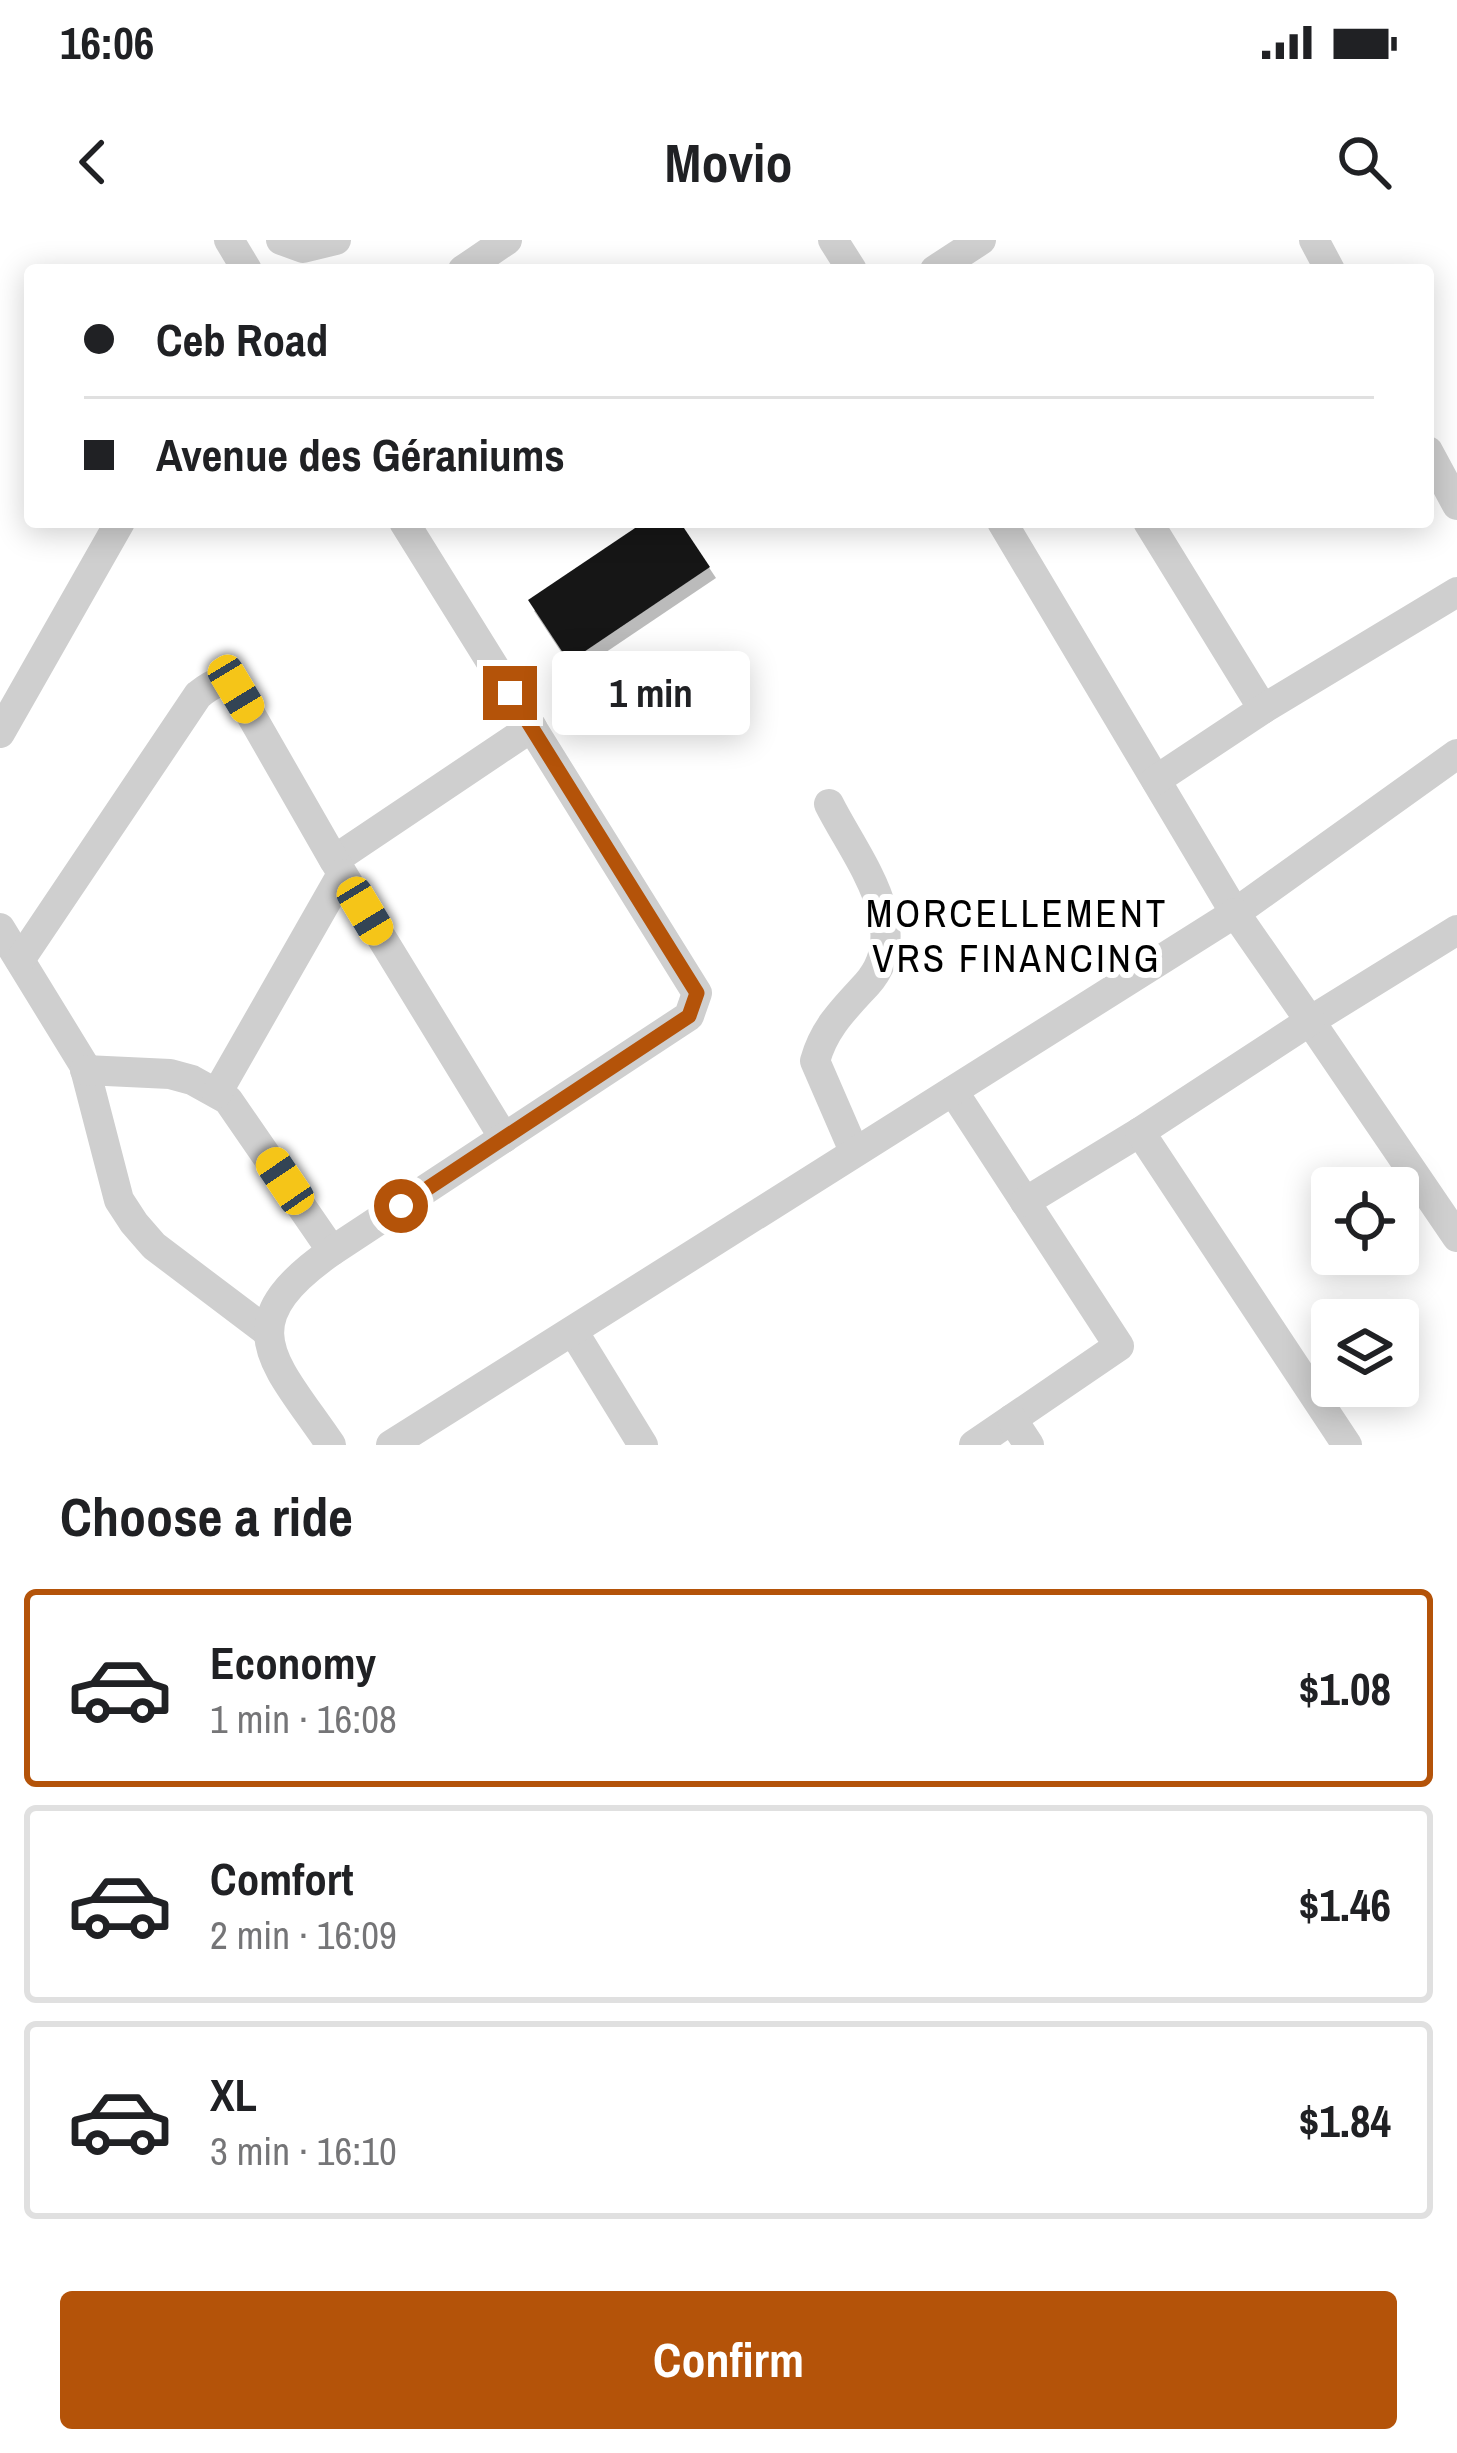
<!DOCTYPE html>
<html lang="en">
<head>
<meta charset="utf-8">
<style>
  body { margin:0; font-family:"Archivo Narrow",sans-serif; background:#f2f2f2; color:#202124; height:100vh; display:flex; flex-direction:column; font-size:45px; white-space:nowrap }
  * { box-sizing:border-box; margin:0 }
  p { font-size:39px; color:#757577 }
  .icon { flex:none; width:66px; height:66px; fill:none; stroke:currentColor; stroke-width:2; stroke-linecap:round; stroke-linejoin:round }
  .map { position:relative; height:1205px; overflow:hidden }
  .side { display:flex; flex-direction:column; background:#fff; flex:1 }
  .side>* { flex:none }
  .top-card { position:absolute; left:24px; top:24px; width:1410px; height:264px; border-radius:12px; box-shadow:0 6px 30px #0003; display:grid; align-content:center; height:264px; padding:0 60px; background:#fff }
  .controls { position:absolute; left:1311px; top:927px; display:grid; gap:24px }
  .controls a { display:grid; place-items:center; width:108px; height:108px; border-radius:12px; background:#fff; box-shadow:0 6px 30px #0003; font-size:60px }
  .end { position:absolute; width:54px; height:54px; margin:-27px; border:15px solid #b45309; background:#fff; box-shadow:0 0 0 6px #fff }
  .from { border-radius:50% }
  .bubble { position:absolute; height:84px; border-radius:12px; background:#fff; box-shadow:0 6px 30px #0003; font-size:39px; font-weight:700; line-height:84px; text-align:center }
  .car { position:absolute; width:36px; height:72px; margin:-36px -18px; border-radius:15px; box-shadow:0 0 9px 3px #0007; background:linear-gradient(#f5c518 24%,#345 0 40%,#f5c518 0 76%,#345 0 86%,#f5c518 0) }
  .top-card b { display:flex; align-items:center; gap:42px; height:114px; font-size:45px }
  .top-card b+b { border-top:3px solid #e0e0e0 }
  .top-card i { width:30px; height:30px; background:#202124 }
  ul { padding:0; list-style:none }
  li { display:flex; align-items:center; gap:36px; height:198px; margin:0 24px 18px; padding:0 36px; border:6px solid #e0e0e0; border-radius:12px }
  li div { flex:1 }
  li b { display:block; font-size:45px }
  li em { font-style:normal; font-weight:700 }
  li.active { border-color:#b45309 }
  li>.icon { width:108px; height:108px; stroke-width:1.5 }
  h2 { padding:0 60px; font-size:54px; line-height:144px }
  .action { display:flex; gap:24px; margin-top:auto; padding:24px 60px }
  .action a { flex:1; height:138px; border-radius:12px; background:#b45309; color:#fff; font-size:48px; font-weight:700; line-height:138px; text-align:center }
  .status { display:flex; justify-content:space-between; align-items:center; height:84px; padding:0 60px; background:#fff; direction:ltr }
  .status svg { height:33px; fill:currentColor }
  header { display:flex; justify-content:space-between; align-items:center; height:156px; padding:0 60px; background:#fff; font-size:54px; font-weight:700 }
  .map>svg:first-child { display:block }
  .building { fill:#191919; filter:url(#shadow) }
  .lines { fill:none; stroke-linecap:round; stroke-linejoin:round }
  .minor { stroke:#cfcfcf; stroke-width:30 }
  .route { stroke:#b45309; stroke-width:15 }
  .labels { text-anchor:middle; stroke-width:12; stroke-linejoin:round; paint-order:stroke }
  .neighbourhood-label { font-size:39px; letter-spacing:3px; fill:#000; stroke:#fff }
</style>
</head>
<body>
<div class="status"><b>16:06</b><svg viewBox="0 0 49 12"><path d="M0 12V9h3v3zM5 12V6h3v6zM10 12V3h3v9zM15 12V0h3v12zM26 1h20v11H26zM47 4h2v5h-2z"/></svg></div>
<header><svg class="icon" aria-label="back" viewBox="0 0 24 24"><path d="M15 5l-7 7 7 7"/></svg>Movio<svg class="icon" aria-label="search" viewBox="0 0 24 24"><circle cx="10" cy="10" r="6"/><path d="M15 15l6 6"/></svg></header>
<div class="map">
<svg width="1457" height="1205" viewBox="0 0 1457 1205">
  <defs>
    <filter id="shadow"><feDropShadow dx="6" dy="11" stdDeviation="0" flood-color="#0004"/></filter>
  </defs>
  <rect width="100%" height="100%" fill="#fff"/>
  <polygon class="building" points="644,282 680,282 710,327 569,422 528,360"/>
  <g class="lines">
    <g class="minor">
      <polyline points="229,0 247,30"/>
      <polyline points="281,0 303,8 336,0"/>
      <polyline points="833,0 852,30"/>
      <polyline points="1314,0 1330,30"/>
      <polyline points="463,30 507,0"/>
      <polyline points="935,30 981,0"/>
      <polyline points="1428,211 1457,265"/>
      <polyline points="1002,282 1235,673 1457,514"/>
      <polyline points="1148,282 1263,469"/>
      <polyline points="0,493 120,282"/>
      <polyline points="1156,540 1263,469 1457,352"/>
      <path d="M 829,564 C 856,618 916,689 867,744 C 844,769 824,788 815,821 L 854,911"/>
      <polyline points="334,620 532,487"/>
      <polyline points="0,688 84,825 119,960 134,983 154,1006 269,1093"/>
      <polyline points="1457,690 1310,781 1457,997"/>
      <path d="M 20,720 L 198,455 C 211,445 220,437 236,449 L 334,620 L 504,898"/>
      <polyline points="85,830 170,834 192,840 228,860 332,1011"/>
      <polyline points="953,851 1119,1106 974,1205"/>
      <polyline points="217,853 342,634"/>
      <polyline points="1025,962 1140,892"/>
      <polyline points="573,1091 643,1205"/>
      <polyline points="1012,1179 1029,1205"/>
      <path d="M 331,1205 C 274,1121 226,1085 332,1011 L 689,776 L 697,753 L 404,282"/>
      <polyline points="391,1205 1235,673 1310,781 1140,892 1347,1205"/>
    </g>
  </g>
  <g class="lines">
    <polyline class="route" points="401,966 689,776 697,753 510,453"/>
  </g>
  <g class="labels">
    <g class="neighbourhood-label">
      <text x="1017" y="687">MORCELLEMENT<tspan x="1017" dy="45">VRS FINANCING</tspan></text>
    </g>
  </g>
</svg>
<div class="controls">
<a><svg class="icon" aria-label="locate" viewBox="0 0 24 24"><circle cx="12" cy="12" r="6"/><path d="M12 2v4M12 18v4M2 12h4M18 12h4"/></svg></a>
<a><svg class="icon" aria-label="layers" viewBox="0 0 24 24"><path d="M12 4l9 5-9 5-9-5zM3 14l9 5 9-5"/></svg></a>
</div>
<i class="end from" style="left:401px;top:966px"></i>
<i class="end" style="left:510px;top:453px"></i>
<div class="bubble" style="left:552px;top:411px;width:198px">1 min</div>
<i class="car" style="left:236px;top:449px;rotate:149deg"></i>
<i class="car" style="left:365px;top:671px;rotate:149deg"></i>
<i class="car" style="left:285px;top:941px;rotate:326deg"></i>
<div class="top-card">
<b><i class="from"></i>Ceb Road</b>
<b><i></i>Avenue des Géraniums</b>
</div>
</div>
<section class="side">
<h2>Choose a ride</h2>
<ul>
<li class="active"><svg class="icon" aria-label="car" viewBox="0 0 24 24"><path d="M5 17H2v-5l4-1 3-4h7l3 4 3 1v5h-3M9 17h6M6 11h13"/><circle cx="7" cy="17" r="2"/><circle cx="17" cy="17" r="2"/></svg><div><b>Economy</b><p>1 min · 16:08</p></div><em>$1.08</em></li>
<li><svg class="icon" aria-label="car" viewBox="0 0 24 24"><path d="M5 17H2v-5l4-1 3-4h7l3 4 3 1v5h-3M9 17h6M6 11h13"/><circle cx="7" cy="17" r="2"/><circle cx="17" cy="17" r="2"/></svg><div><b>Comfort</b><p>2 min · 16:09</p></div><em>$1.46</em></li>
<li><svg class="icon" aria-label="car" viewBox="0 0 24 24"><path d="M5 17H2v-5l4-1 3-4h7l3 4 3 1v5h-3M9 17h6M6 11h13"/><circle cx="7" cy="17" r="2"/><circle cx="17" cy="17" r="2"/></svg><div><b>XL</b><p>3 min · 16:10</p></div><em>$1.84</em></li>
</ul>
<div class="action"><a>Confirm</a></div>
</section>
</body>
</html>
